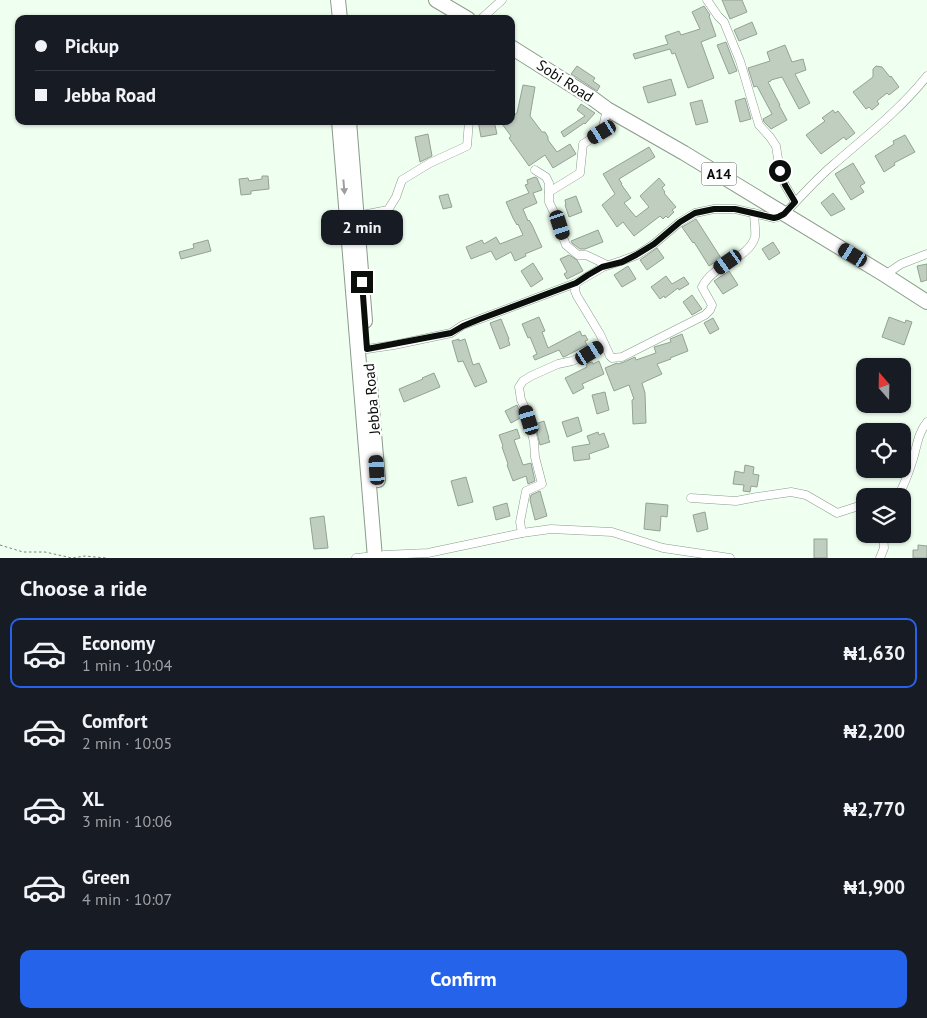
<!DOCTYPE html>
<html lang="en">
<head>
<meta charset="utf-8">
<style>
  body { margin:0; font-family:"PT Sans",sans-serif; background:#20242c; color:#f1f3f6; height:100vh; display:flex; flex-direction:column; font-size:19px; white-space:nowrap }
  * { box-sizing:border-box; margin:0 }
  p { font-size:16px; color:#9ea1a6 }
  .icon { flex:none; width:28px; height:28px; fill:none; stroke:currentColor; stroke-width:2; stroke-linecap:round; stroke-linejoin:round }
  .map { position:relative; height:558px; overflow:hidden }
  .panel { display:flex; flex-direction:column; background:#171b24; flex:1 }
  .panel>* { flex:none }
  .top-card { position:absolute; left:15px; top:15px; width:500px; height:110px; border-radius:10px; box-shadow:0 1px 4px #0004; display:grid; align-content:center; height:110px; padding:0 20px; background:#171b24 }
  .needle { width:32px; rotate:340deg }
  .buttons { position:absolute; left:856px; top:358px; display:grid; gap:10px }
  .buttons a { display:grid; place-items:center; width:55px; height:55px; border-radius:10px; background:#171b24; box-shadow:0 1px 4px #0004; font-size:25px }
  .end { position:absolute; width:22px; height:22px; margin:-11px; border:6px solid #0a0f0b; background:#fff; box-shadow:0 0 0 2px #fff }
  .from { border-radius:50% }
  .bubble { position:absolute; height:35px; border-radius:10px; background:#171b24; box-shadow:0 1px 4px #0004; font-size:16px; font-weight:800; line-height:35px; text-align:center }
  .car { position:absolute; width:15px; height:30px; margin:-15px -8px; border-radius:6px; box-shadow:0 0 4px 1px #0007; background:linear-gradient(#222 24%,#8ab4d8 0 40%,#222 0 76%,#8ab4d8 0 86%,#222 0) }
  .top-card b { display:flex; align-items:center; gap:18px; height:48px; font-size:19px }
  .top-card b+b { border-top:1px solid #363941 }
  .top-card i { width:12px; height:12px; background:#f1f3f6 }
  ul { padding:0; list-style:none }
  li { display:flex; align-items:center; gap:15px; height:70px; margin:0 10px 8px; padding:0 10px; border:2px solid transparent; border-radius:10px }
  li div { flex:1 }
  li b { display:block; font-size:19px }
  li em { font-style:normal; font-weight:800 }
  li.current { border-color:#2563eb }
  li>.icon { width:45px; height:45px; stroke-width:1.5 }
  h2 { padding:0 20px; font-size:22px; line-height:60px }
  .primary-button { display:flex; gap:10px; margin-top:auto; padding:10px 20px }
  .primary-button a { flex:1; height:58px; border-radius:10px; background:#2563eb; color:#fff; font-size:20px; font-weight:800; line-height:58px; text-align:center }
  .map>svg:first-child { display:block }
  .building { fill:#c0cec0; stroke:#94a295 }
  .lines { fill:none; stroke-linecap:round; stroke-linejoin:round }
  .street-casing { stroke:#8c9a8c; stroke-width:9 }
  .highway-casing { stroke:#8c9a8c; stroke-width:16 }
  .path { stroke:#7b857c; stroke-width:1; stroke-dasharray:2.5 2.5; stroke-linecap:butt }
  .street { stroke:#fff; stroke-width:8 }
  .highway { stroke:#fff; stroke-width:14 }
  .oneway { fill:#9d9f9d }
  .route { stroke:#0a0f0b; stroke-width:6 }
  .labels { text-anchor:middle; stroke-width:4.5; stroke-linejoin:round; paint-order:stroke }
  .shield { fill:#fff; stroke:#545754; stroke-width:1 }
  .shield-label { font-size:14px; font-weight:bold; fill:#0a0f0b }
  .street-label { font-size:15px; fill:#0a0f0b; stroke:#fff }
</style>
</head>
<body>
<div class="map">
<svg width="927" height="558" viewBox="0 0 927 558">
  <rect width="100%" height="100%" fill="#effff0"/>
  <g class="building">
    <polygon points="722,0 742,0 747,12 730,19"/>
    <polygon points="704,6 710,15 709,16 716,36 701,42 714,78 688,88 675,53 672,54 670,49 635,59 633,54 668,44 665,36 679,31 681,35 700,29 692,12"/>
    <polygon points="752,22 757,34 739,41 734,30"/>
    <polygon points="726,42 737,71 729,74 717,45"/>
    <polygon points="785,45 792,62 803,59 806,70 795,74 810,103 799,109 782,77 771,80 771,81 768,82 780,105 779,105 787,120 771,129 764,122 763,119 772,114 757,86 754,87 748,68 770,61 767,52"/>
    <polygon points="577,66 595,78 593,81 600,86 597,91 571,74"/>
    <polygon points="876,66 882,67 890,77 891,76 899,87 889,95 887,93 877,101 879,104 872,110 869,107 866,109 853,92 873,77 873,69"/>
    <polygon points="671,79 676,95 648,103 643,87"/>
    <polygon points="523,85 535,87 530,116 542,132 545,132 548,137 548,140 557,152 570,144 576,154 553,168 545,155 529,166 509,138 511,136 502,124 506,121 511,121 511,117 517,113"/>
    <polygon points="745,98 751,119 740,122 735,101"/>
    <polygon points="702,100 708,122 696,125 690,103"/>
    <polygon points="581,104 595,113 585,124 584,123 564,137 561,132 585,116 577,110"/>
    <polygon points="833,110 835,113 838,111 855,133 846,140 844,137 821,154 806,135 825,121 822,118"/>
    <polygon points="478,121 494,121 497,134 481,137"/>
    <polygon points="428,134 432,156 420,162 415,137"/>
    <polygon points="905,135 915,152 894,163 895,165 884,172 875,156 894,144 893,141"/>
    <polygon points="649,147 655,157 619,179 622,184 621,184 631,198 624,203 636,217 649,207 640,196 659,178 665,185 662,188 665,192 664,193 676,207 672,210 674,212 668,218 666,216 663,219 660,216 634,236 623,222 617,227 602,205 615,194 603,174"/>
    <polygon points="853,163 865,183 860,186 864,192 851,200 835,174"/>
    <polygon points="262,176 268,176 269,189 251,191 251,194 241,195 239,179 248,178 249,181 262,179"/>
    <polygon points="535,177 537,178 542,190 533,193 537,203 523,209 528,221 529,220 532,225 542,247 525,254 526,256 515,261 511,252 496,260 491,251 471,259 466,247 482,240 484,244 496,237 500,244 523,235 518,224 517,225 513,218 506,202 529,193 525,185 528,184 527,180"/>
    <polygon points="833,193 845,209 831,216 821,203"/>
    <polygon points="448,194 452,207 443,209 439,196"/>
    <polygon points="576,196 582,212 569,217 565,205 566,205 565,200"/>
    <polygon points="696,219 721,258 709,266 694,242 693,243 682,227"/>
    <polygon points="598,230 603,242 585,249 580,249 572,243 571,241"/>
    <polygon points="208,240 211,251 181,259 179,252 194,248 193,244"/>
    <polygon points="773,242 780,253 769,260 762,249"/>
    <polygon points="657,248 664,258 647,270 640,260"/>
    <polygon points="569,255 577,260 583,271 567,279 564,274 567,272 560,259"/>
    <polygon points="533,263 543,279 531,287 521,271"/>
    <polygon points="927,264 927,280 921,282 917,266"/>
    <polygon points="628,266 636,279 622,287 614,275"/>
    <polygon points="729,271 738,285 723,294 714,281"/>
    <polygon points="666,276 672,284 684,277 689,284 679,290 678,288 665,298 664,296 660,299 651,287"/>
    <polygon points="692,295 702,309 692,315 683,302"/>
    <polygon points="539,317 545,331 542,332 548,348 580,331 582,336 585,335 588,340 585,341 587,345 564,357 563,357 559,350 535,360 533,356 537,354 530,337 528,338 522,324"/>
    <polygon points="889,317 905,323 906,320 912,322 904,345 882,337"/>
    <polygon points="713,318 719,329 710,334 704,323"/>
    <polygon points="501,319 509,339 508,339 510,345 500,349 490,323"/>
    <polygon points="682,334 688,351 670,358 671,359 657,364 662,374 642,383 645,393 646,423 633,424 632,400 634,399 629,385 614,391 605,368 617,363 618,364 624,362 635,357 636,360 656,353 654,347 671,342 670,339"/>
    <polygon points="459,339 459,341 465,339 473,365 479,363 487,382 475,387 463,361 458,362 452,341"/>
    <polygon points="599,361 604,374 582,384 584,388 573,394 565,378 587,367 586,364 592,362 593,364"/>
    <polygon points="434,373 440,387 404,402 399,389 423,379 422,378"/>
    <polygon points="605,392 609,410 597,414 592,395"/>
    <polygon points="517,405 522,417 511,423 505,411"/>
    <polygon points="578,417 582,431 567,437 562,422"/>
    <polygon points="544,421 549,438 548,438 550,442 540,445 535,424"/>
    <polygon points="517,429 520,438 514,440 523,465 531,463 535,481 528,484 526,476 513,481 507,465 508,464 502,447 503,446 499,435"/>
    <polygon points="598,432 599,435 604,433 609,447 589,454 590,459 574,461 572,447 590,444 587,436"/>
    <polygon points="745,465 754,467 753,474 759,475 757,487 751,486 750,492 743,491 744,485 733,484 735,471 744,473"/>
    <polygon points="466,477 473,502 458,506 451,481"/>
    <polygon points="540,491 547,516 535,520 530,500 531,495"/>
    <polygon points="507,503 510,516 496,520 493,507"/>
    <polygon points="646,503 668,505 667,517 661,516 660,531 644,529"/>
    <polygon points="705,512 708,529 697,532 693,515"/>
    <polygon points="324,516 328,548 314,549 310,518"/>
    <rect x="814" y="539" width="13" height="19"/>
    <polygon points="918,545 927,546 927,558 913,558 913,550 918,550"/>
  </g>
  <g class="lines">
    <g class="street-casing">
      <g id="street">
        <polyline points="707,0 718,16 724,22 740,61 759,125 770,137 776,146 780,171 785,185 795,202"/>
        <polyline points="481,19 502,0"/>
        <polyline points="535,170 546,177 549,183 549,202 560,225 564,240 566,245 578,255 586,255 607,265"/>
        <polyline points="549,192 580,173 583,144 602,132 607,109"/>
        <polyline points="357,216 388,210 396,197 402,180 430,163 467,146 469,121"/>
        <polyline points="885,275 901,264 927,254"/>
        <path d="M 576,283 L 575,291 L 577,296 L 600,334 L 610,356 L 612,358 L 622,357 L 705,315 L 710,310 L 712,305 L 702,287 C 714,263 748,260 755,237 C 756,230 754,220 754,213"/>
        <path d="M 367,349 L 394,345 L 451,333 L 463,325 L 480,319 L 576,283 L 603,267 L 621,261 L 637,255 L 654,244 L 680,222 L 695,213 L 714,209 L 735,209 L 774,218 L 778,217 L 784,214 C 800,198 815,180 833,165 C 865,137 900,110 927,76"/>
        <path d="M 898,496 C 905,484 909,472 913,459 C 917,446 918,433 927,422"/>
        <polyline points="691,498 736,501 757,497 791,492 806,495 837,513 865,504"/>
        <polyline points="522,533 520,522 526,491 542,484 535,457 534,442 526,410 521,400 519,387 523,381 531,376 558,364 572,361 590,353 604,344"/>
        <polyline points="384,555 428,553 522,533 551,529 612,532 663,548 730,558"/>
        <polyline points="356,558 375,556"/>
        <polyline points="880,558 884,548 883,534"/>
      </g>
    </g>
    <g class="highway-casing">
      <g id="highway">
        <polyline points="338,0 340,19"/>
        <polyline points="436,0 468,19"/>
        <polyline points="511,47 592,98 607,109 684,153 885,275 927,302"/>
        <polyline points="339,121 375,558"/>
        <polyline points="349,121 365,321"/>
        <polyline points="369,374 378,480"/>
      </g>
    </g>
    <polyline class="path" points="0,545 23,552 45,552 72,558 85,556 106,558"/>
    <use href="#street" class="street"/>
    <use href="#highway" class="highway"/>
  </g>
  <defs><path id="oneway-solid" d="M-6-.8H1V-3.2L6.5 0L1 3.2V.8H-6Z" transform="scale(1.25)"/></defs>
  <use class="oneway" href="#oneway-solid" transform="translate(344 187) rotate(85)"/>
  <g class="lines">
    <polyline class="route" points="362,282 367,349 451,333 463,326 480,319 576,283 588,275 602,267 622,262 636,255 654,244 680,222 695,213 714,209 735,209 774,218 778,217 784,214 795,202 785,185 780,171"/>
  </g>
  <g class="labels">
    <rect class="shield" x="701.5" y="162.5" width="35" height="23" rx="4"/>
    <g class="shield-label">
      <text x="719" y="179">A14</text>
    </g>
    <g class="street-label">
      <text transform="translate(565 81) rotate(33)" y="5">Sobi Road</text>
      <text transform="translate(372 399) rotate(-95)" y="5">Jebba Road</text>
    </g>
  </g>
</svg>
<div class="buttons">
<a><svg class="needle" viewBox="-14 -14 28 28"><path d="M0-13l5 13h-10z" fill="#e53935"/><path d="M0 13l5-13h-10z" fill="#9ea1a6"/></svg></a>
<a><svg class="icon" aria-label="locate" viewBox="0 0 24 24"><circle cx="12" cy="12" r="6"/><path d="M12 2v4M12 18v4M2 12h4M18 12h4"/></svg></a>
<a><svg class="icon" aria-label="layers" viewBox="0 0 24 24"><path d="M12 4l9 5-9 5-9-5zM3 14l9 5 9-5"/></svg></a>
</div>
<i class="end from" style="left:780px;top:171px"></i>
<i class="end" style="left:362px;top:282px"></i>
<div class="bubble" style="left:321px;top:210px;width:82px">2 min</div>
<i class="car" style="left:602px;top:132px;rotate:239deg"></i>
<i class="car" style="left:560px;top:225px;rotate:162deg"></i>
<i class="car" style="left:853px;top:255px;rotate:301deg"></i>
<i class="car" style="left:728px;top:262px;rotate:235deg"></i>
<i class="car" style="left:590px;top:353px;rotate:58deg"></i>
<i class="car" style="left:529px;top:420px;rotate:343deg"></i>
<i class="car" style="left:377px;top:470px;rotate:356deg"></i>
<div class="top-card">
<b><i class="from"></i>Pickup</b>
<b><i></i>Jebba Road</b>
</div>
</div>
<section class="panel">
<h2>Choose a ride</h2>
<ul>
<li class="current"><svg class="icon" aria-label="car" viewBox="0 0 24 24"><path d="M5 17H2v-5l4-1 3-4h7l3 4 3 1v5h-3M9 17h6M6 11h13"/><circle cx="7" cy="17" r="2"/><circle cx="17" cy="17" r="2"/></svg><div><b>Economy</b><p>1 min · 10:04</p></div><em>₦1,630</em></li>
<li><svg class="icon" aria-label="car" viewBox="0 0 24 24"><path d="M5 17H2v-5l4-1 3-4h7l3 4 3 1v5h-3M9 17h6M6 11h13"/><circle cx="7" cy="17" r="2"/><circle cx="17" cy="17" r="2"/></svg><div><b>Comfort</b><p>2 min · 10:05</p></div><em>₦2,200</em></li>
<li><svg class="icon" aria-label="car" viewBox="0 0 24 24"><path d="M5 17H2v-5l4-1 3-4h7l3 4 3 1v5h-3M9 17h6M6 11h13"/><circle cx="7" cy="17" r="2"/><circle cx="17" cy="17" r="2"/></svg><div><b>XL</b><p>3 min · 10:06</p></div><em>₦2,770</em></li>
<li><svg class="icon" aria-label="car" viewBox="0 0 24 24"><path d="M5 17H2v-5l4-1 3-4h7l3 4 3 1v5h-3M9 17h6M6 11h13"/><circle cx="7" cy="17" r="2"/><circle cx="17" cy="17" r="2"/></svg><div><b>Green</b><p>4 min · 10:07</p></div><em>₦1,900</em></li>
</ul>
<div class="primary-button"><a>Confirm</a></div>
</section>
</body>
</html>
